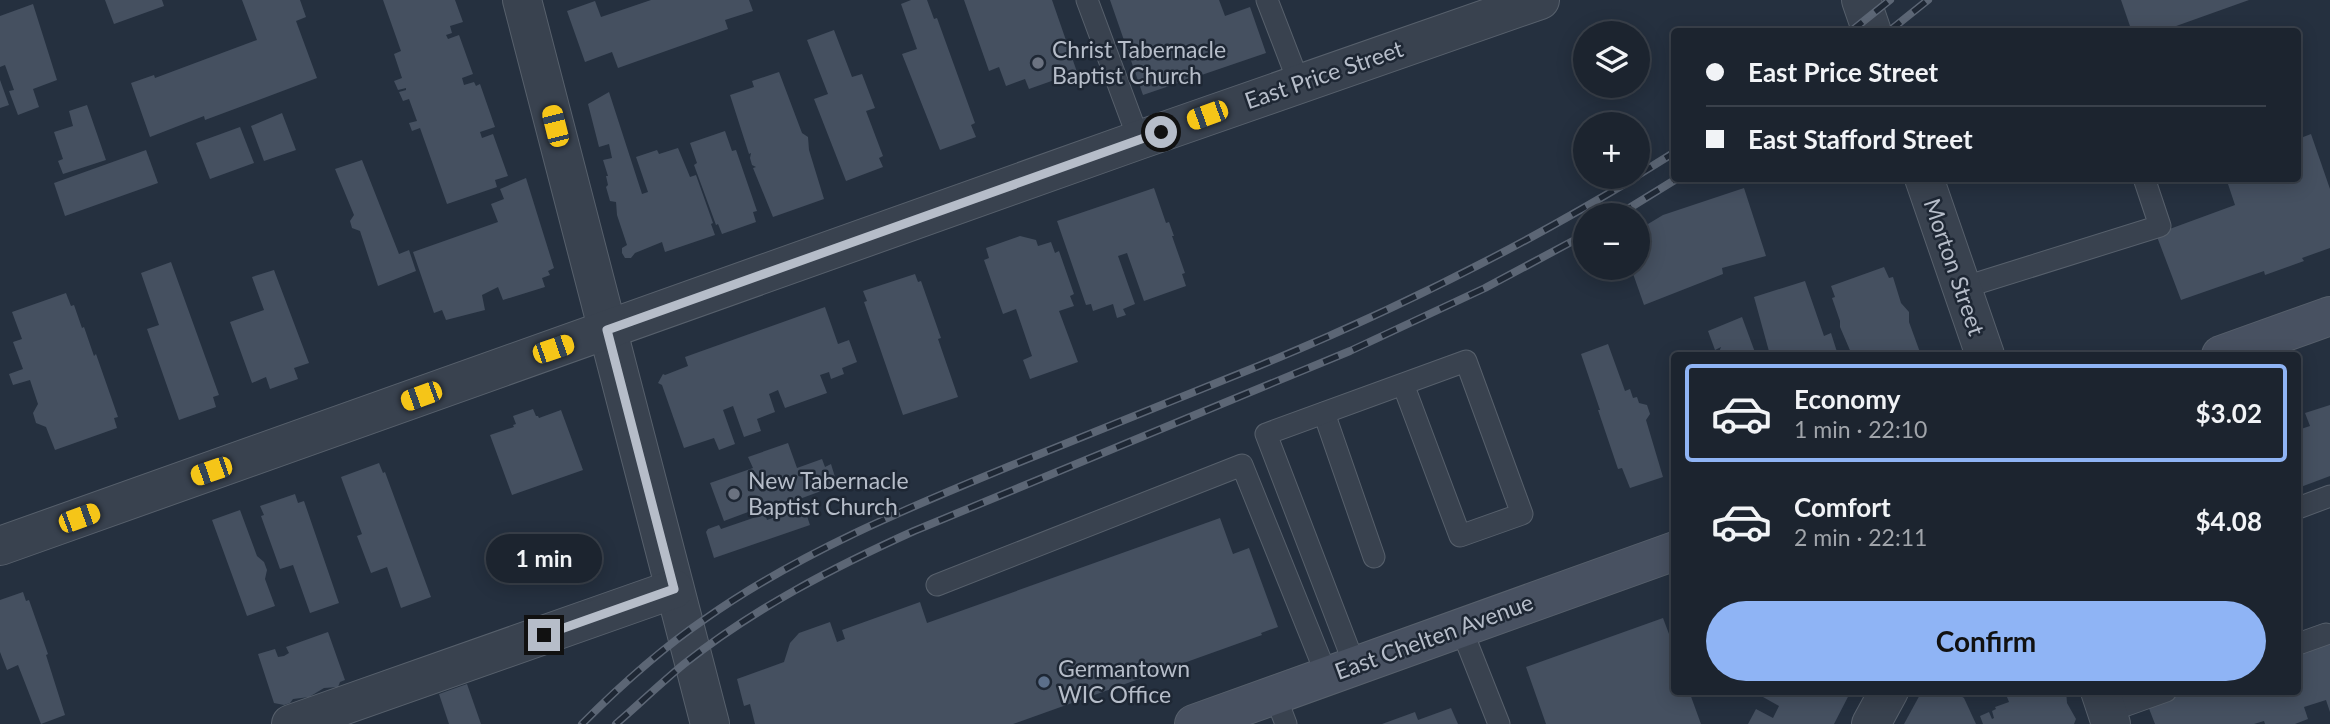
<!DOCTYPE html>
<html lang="en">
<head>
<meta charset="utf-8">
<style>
  body { margin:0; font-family:Lato,sans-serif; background:#29303b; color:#f1f3f6; height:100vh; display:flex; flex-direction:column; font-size:26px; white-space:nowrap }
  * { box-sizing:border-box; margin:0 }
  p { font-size:23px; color:#a0a4aa }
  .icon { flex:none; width:38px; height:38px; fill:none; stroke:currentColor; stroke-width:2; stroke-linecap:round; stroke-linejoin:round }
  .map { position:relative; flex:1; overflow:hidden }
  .panel { position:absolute; left:1671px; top:352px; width:630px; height:343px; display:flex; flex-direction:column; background:#1c242f; border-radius:7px; box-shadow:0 4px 18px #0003,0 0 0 2px #3a414b }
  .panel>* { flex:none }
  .guide { position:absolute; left:1671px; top:28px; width:630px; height:154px; border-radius:7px; box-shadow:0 4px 18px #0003,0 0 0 2px #3a414b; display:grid; align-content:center; height:154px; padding:0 35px; background:#1c242f }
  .controls { position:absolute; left:1573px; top:21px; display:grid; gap:14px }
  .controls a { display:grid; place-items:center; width:77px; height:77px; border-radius:50%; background:#1c242f; box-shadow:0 4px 18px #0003,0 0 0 2px #3a414b; font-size:35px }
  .end { position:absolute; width:32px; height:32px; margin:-16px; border:9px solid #b6bdc9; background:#111; box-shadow:0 0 0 4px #111 }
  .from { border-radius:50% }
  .bubble { position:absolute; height:49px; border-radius:24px; background:#1c242f; box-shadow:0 4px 18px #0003,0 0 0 2px #3a414b; font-size:23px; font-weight:700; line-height:49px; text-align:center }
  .car { position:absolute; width:21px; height:42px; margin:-21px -10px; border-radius:9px; box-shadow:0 0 5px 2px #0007; background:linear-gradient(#f5c518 24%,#345 0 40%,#f5c518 0 76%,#345 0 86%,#f5c518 0) }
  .guide b { display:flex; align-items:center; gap:24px; height:66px; font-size:26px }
  .guide b+b { border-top:2px solid #3a414b }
  .guide i { width:18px; height:18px; background:#f1f3f6 }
  ul { padding:12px 0 0; list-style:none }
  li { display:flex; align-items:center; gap:21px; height:98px; margin:0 14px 10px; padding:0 21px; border:4px solid transparent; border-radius:7px }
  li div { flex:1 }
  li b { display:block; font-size:26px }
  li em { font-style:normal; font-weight:700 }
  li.current { border-color:#8fb4f5 }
  li>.icon { width:63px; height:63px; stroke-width:1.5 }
  .cta { display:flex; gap:14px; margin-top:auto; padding:14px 35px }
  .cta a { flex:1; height:80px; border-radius:42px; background:#8fb4f5; color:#111; font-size:28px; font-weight:700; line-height:80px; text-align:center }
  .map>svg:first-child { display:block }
  .building { fill:#455060 }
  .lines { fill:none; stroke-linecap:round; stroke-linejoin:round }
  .lane-casing { stroke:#57606c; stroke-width:23 }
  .street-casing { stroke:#57606c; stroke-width:40 }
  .secondary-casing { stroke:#57606c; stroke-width:40 }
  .lane { stroke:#39424f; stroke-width:21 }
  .street { stroke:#39424f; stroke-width:38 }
  .secondary { stroke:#485161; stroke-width:38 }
  .rail-casing { stroke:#5c6675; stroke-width:8 }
  .rail { stroke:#1e2734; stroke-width:5; stroke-dasharray:16; stroke-linecap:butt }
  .route { stroke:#b6bdc9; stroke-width:9 }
  .worship-dot { fill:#6b7280; stroke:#1e2734; stroke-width:2.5 }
  .service-dot { fill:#5c6f8a; stroke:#1e2734; stroke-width:2.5 }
  .labels { text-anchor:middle; stroke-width:5; stroke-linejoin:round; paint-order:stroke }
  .poi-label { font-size:23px; fill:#b6bdc9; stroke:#1e2734; text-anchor:start }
  .street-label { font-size:23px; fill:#b6bdc9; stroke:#1e2734 }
</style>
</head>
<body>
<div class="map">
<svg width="2330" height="724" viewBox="0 0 2330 724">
  <rect width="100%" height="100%" fill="#25303f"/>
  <g class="building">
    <polygon points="105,0 162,0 164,6 114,24"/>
    <polygon points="242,0 300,0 306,17 296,21 317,78 205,120 204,116 150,137 131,83 154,75 155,78 257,40"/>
    <polygon points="383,0 455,0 463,22 450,26 452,33 446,35 448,39 459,35 473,74 462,78 464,85 474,82 476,86 480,84 495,127 480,132 482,138 493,134 508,176 495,180 497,187 447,204 420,128 412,131 409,123 417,121 409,99 403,101 399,92 406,90 406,88 398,90 394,81 402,78 394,54 401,51"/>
    <polygon points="651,0 749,0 753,11 725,20 728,29 618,68 612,52 585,62 567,11 595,1 601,17"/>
    <polygon points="911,0 927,0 934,19 937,18 975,123 971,125 976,137 940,150 902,54 917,49 901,4"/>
    <polygon points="964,0 1052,0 1077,72 1029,89 1025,79 1006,86 999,67 989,71"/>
    <polygon points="1110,0 1219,0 1225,16 1250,7 1266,53 1143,95"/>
    <polygon points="2121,0 2249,0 2165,30 2166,32 2132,32"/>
    <polygon points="33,4 57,80 33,89 39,107 18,115 9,91 14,90 5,65 0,67 0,16"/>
    <polygon points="834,30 852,77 862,74 875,108 866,111 883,156 879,158 883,167 846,181 814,99 828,94 807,40"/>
    <polygon points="779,72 802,133 808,137 809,150 824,199 773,217 753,168 756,167 752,165 750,158 751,153 749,154 730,95 754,87 752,81"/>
    <polygon points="0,80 9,105 0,108"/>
    <polygon points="609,92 642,194 648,192 636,157 657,150 659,154 678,148 690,177 696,175 713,223 711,224 715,235 665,252 662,242 635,253 631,258 625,258 622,253 622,248 627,245 617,215 616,202 610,201 606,187 608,185 606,176 608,176 603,160 612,158 609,144 599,147 588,104"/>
    <polygon points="87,105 106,160 63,174 58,161 63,159 54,132 73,126 69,111"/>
    <polygon points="282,113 296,150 264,161 251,126"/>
    <polygon points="240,127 254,163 210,179 196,143"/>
    <polygon points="725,131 732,151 736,150 757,211 753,212 756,222 722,234 718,224 716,225 694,165 697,163 690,143"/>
    <polygon points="2311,134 2330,189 2330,248 2302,258 2304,261 2265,275 2264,271 2181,300 2156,234 2235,205 2226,178 2298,178 2298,139"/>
    <polygon points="146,150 158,183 65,216 54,183"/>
    <polygon points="362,160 399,254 409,250 416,271 378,286 360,231 352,228 350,221 354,215 335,169"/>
    <polygon points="526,178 554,268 548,271 550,275 542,278 545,287 503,300 498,287 482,295 485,310 446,320 442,310 434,313 413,252 498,222 491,204 504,199 500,189"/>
    <polygon points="1154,188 1166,223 1169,222 1174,236 1172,236 1185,273 1182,274 1186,286 1144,301 1127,253 1118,256 1135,304 1123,309 1126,315 1117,318 1113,304 1093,311 1091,304 1086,305 1057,221"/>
    <polygon points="1744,188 1766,256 1722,268 1723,274 1644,305 1631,268 1638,268 1638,230 1663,215"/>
    <polygon points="1020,236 1036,240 1038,246 1051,242 1055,253 1059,251 1074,294 1070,296 1074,306 1059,311 1078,362 1030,379 1023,360 1032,356 1016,309 1003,314 984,260 989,258 986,248"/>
    <polygon points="171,262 219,395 213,397 216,407 179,420 147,329 159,325 141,273"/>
    <polygon points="1884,267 1889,278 1893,277 1901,303 1909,312 1909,322 1921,355 1852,355 1840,327 1840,321 1832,298 1835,297 1831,286"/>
    <polygon points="274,270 309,363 294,368 298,379 270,389 266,377 252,383 230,322 264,310 252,277"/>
    <polygon points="915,274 918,282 921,281 941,338 938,339 958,397 903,415 864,302 867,301 863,291"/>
    <polygon points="1805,281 1824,336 1831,333 1838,355 1770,355 1754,297"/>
    <polygon points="66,293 71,306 74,305 82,328 84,327 94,356 96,354 118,417 114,418 117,428 55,450 46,427 36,423 33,413 38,404 30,380 13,385 9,374 23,369 13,342 22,339 12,312"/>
    <polygon points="825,307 838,344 849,340 857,362 842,368 844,374 831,379 829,372 820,375 827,393 785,408 778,390 769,394 775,412 757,419 761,431 744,437 733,406 723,410 735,444 719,450 714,438 684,448 662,385 658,383 663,374 665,375 688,366 685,357"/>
    <polygon points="1742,317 1756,355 1720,355 1719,352 1721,347 1715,350 1708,331"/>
    <polygon points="1608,344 1625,391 1630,389 1633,398 1637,397 1639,403 1647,405 1650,414 1646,420 1663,477 1630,488 1622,468 1618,469 1598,410 1600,410 1581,354"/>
    <polygon points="2330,405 2330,476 2298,488 2298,430 2310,426 2305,413"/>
    <polygon points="533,409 536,416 538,416 539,418 561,410 583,470 512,495 490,435 514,427 513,425 516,424 513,416"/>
    <polygon points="788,443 797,468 822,459 825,467 831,464 835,477 829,479 832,487 778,507 775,502 724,521 710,483 753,468 748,457"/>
    <polygon points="379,463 383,473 385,472 431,597 401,608 387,567 371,573 357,536 362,534 341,477"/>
    <polygon points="295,494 298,503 304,501 339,603 310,613 293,565 280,569 261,516 264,515 260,506"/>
    <polygon points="804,507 810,525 714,558 706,532 708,529 719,525 721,529 765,514 767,520"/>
    <polygon points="240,510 257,556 264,562 267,570 265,579 275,606 247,616 212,520"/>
    <polygon points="1220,518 1233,554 1249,548 1278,627 1261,633 1262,635 1013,724 755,724 750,704 744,706 737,679 784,662 790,643 799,633 830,622 837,642 845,639 842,630 920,602 927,623"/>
    <polygon points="23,592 26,601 29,600 48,654 46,655 65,715 41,724 18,665 7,670 0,652 0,600"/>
    <polygon points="1663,618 1675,650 1675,691 1689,691 1701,724 1546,724 1526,667"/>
    <polygon points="328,632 345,680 340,682 338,687 324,688 309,697 293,699 290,703 284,705 274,703 258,654 275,649 278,657 284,656 289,653 286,647"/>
    <polygon points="2330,642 2330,712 2326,700 2304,707 2308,719 2295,724 2265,724 2264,721 2254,724 2155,724 2148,706 2190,691 2298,691 2298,653"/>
    <polygon points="467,684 481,724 449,724 439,694"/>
    <polygon points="1766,691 1851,691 1834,724 1748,724 1756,709 1773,718 1779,706 1763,697"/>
    <polygon points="1922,691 1952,691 1964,698 1976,724 1904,724"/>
    <polygon points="1982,691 2066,691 2067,703 2076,719 2074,724 1983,724 1980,716 1989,712 1992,719 1994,718 1992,711 1996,709 1995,707 2009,702 2005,692 1991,697 1990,694 1984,696"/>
    <polygon points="1451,708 1458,724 1382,724 1415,712 1418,720"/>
  </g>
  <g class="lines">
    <g class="lane-casing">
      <g id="lane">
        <polyline points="1087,0 1139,140"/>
        <polyline points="1267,0 1299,83"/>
        <polyline points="1962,288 2160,226 2144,178"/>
        <polyline points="1324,413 1374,557"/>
        <polyline points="2298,508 2330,496"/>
        <polyline points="937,585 1242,465 1327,676"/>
        <polyline points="1461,628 1499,724"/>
        <polyline points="2298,644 2326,634"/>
        <polyline points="1355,666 1266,434 1466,361 1522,514 1460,536 1403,384"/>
        <polyline points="1275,695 1286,724"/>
        <polyline points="2107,712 2166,691"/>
      </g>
    </g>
    <g class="street-casing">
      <g id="street">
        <polyline points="522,0 710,724"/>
        <polyline points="1861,0 1872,32"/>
        <polyline points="1924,178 1985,355"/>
        <polyline points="0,546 1139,140 1540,0"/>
        <polyline points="2100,691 2111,724"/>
        <polyline points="291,724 674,589"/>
        <polyline points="1871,724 1889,691"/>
      </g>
    </g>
    <g class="secondary-casing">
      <g id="secondary">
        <polyline points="2221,355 2330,316"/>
        <polyline points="1194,724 1675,551"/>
      </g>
    </g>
    <use href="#lane" class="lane"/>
    <use href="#street" class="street"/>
    <use href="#secondary" class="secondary"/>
    <g class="rail-casing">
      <g id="rail">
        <polyline points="1850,32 1890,0"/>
        <polyline points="1888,32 1928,0"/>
        <polyline points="1638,175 1675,152"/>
        <polyline points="1618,215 1678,178"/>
        <path d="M 582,724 C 620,686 661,649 705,619 C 799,553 905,509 1010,466 C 1094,432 1177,399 1261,365 C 1390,312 1516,250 1636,177"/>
        <path d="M 616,724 C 639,704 661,683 684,664 C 753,609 834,567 914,531 L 1350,351 L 1485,288 L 1586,234"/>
      </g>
    </g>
    <use href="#rail" class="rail"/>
  </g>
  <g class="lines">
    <polyline class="route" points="544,635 674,589 607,330 1161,132"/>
  </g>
  <g class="worship-dot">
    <circle cx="1038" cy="63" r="7"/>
    <circle cx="734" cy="494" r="7"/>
  </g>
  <circle class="service-dot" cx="1044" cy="682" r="7"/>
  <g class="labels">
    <g class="poi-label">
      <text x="1052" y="58">Christ Tabernacle<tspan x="1052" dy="26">Baptist Church</tspan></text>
      <text x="748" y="489">New Tabernacle<tspan x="748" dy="26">Baptist Church</tspan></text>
      <text x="1058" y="677">Germantown<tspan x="1058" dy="26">WIC Office</tspan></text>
    </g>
    <g class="street-label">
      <text transform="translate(1324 75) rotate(-19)" y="8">East Price Street</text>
      <text transform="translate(1954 267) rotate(71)" y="8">Morton Street</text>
      <text transform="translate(1434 637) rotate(-20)" y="8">East Chelten Avenue</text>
    </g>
  </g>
</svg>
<div class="controls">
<a><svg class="icon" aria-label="layers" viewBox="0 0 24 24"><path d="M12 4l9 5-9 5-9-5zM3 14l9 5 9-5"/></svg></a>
<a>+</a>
<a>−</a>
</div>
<i class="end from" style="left:1161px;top:132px"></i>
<i class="end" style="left:544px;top:635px"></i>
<div class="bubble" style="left:486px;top:534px;width:116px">1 min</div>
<i class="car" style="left:1207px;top:115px;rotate:250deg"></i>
<i class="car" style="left:555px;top:126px;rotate:346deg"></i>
<i class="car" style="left:553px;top:349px;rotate:71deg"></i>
<i class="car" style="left:421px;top:396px;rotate:250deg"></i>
<i class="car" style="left:211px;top:471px;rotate:251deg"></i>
<i class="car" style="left:79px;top:518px;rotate:70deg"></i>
<div class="guide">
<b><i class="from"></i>East Price Street</b>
<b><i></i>East Stafford Street</b>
</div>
<section class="panel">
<ul>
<li class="current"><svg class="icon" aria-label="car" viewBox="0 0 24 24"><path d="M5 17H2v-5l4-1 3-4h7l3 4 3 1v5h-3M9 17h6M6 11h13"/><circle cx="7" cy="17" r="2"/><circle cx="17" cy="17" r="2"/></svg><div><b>Economy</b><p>1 min · 22:10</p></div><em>$3.02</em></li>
<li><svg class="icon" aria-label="car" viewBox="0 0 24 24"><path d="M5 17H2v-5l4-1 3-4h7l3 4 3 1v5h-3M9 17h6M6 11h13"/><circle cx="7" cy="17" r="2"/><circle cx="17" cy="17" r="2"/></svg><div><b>Comfort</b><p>2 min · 22:11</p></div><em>$4.08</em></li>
</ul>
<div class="cta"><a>Confirm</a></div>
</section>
</div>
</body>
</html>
